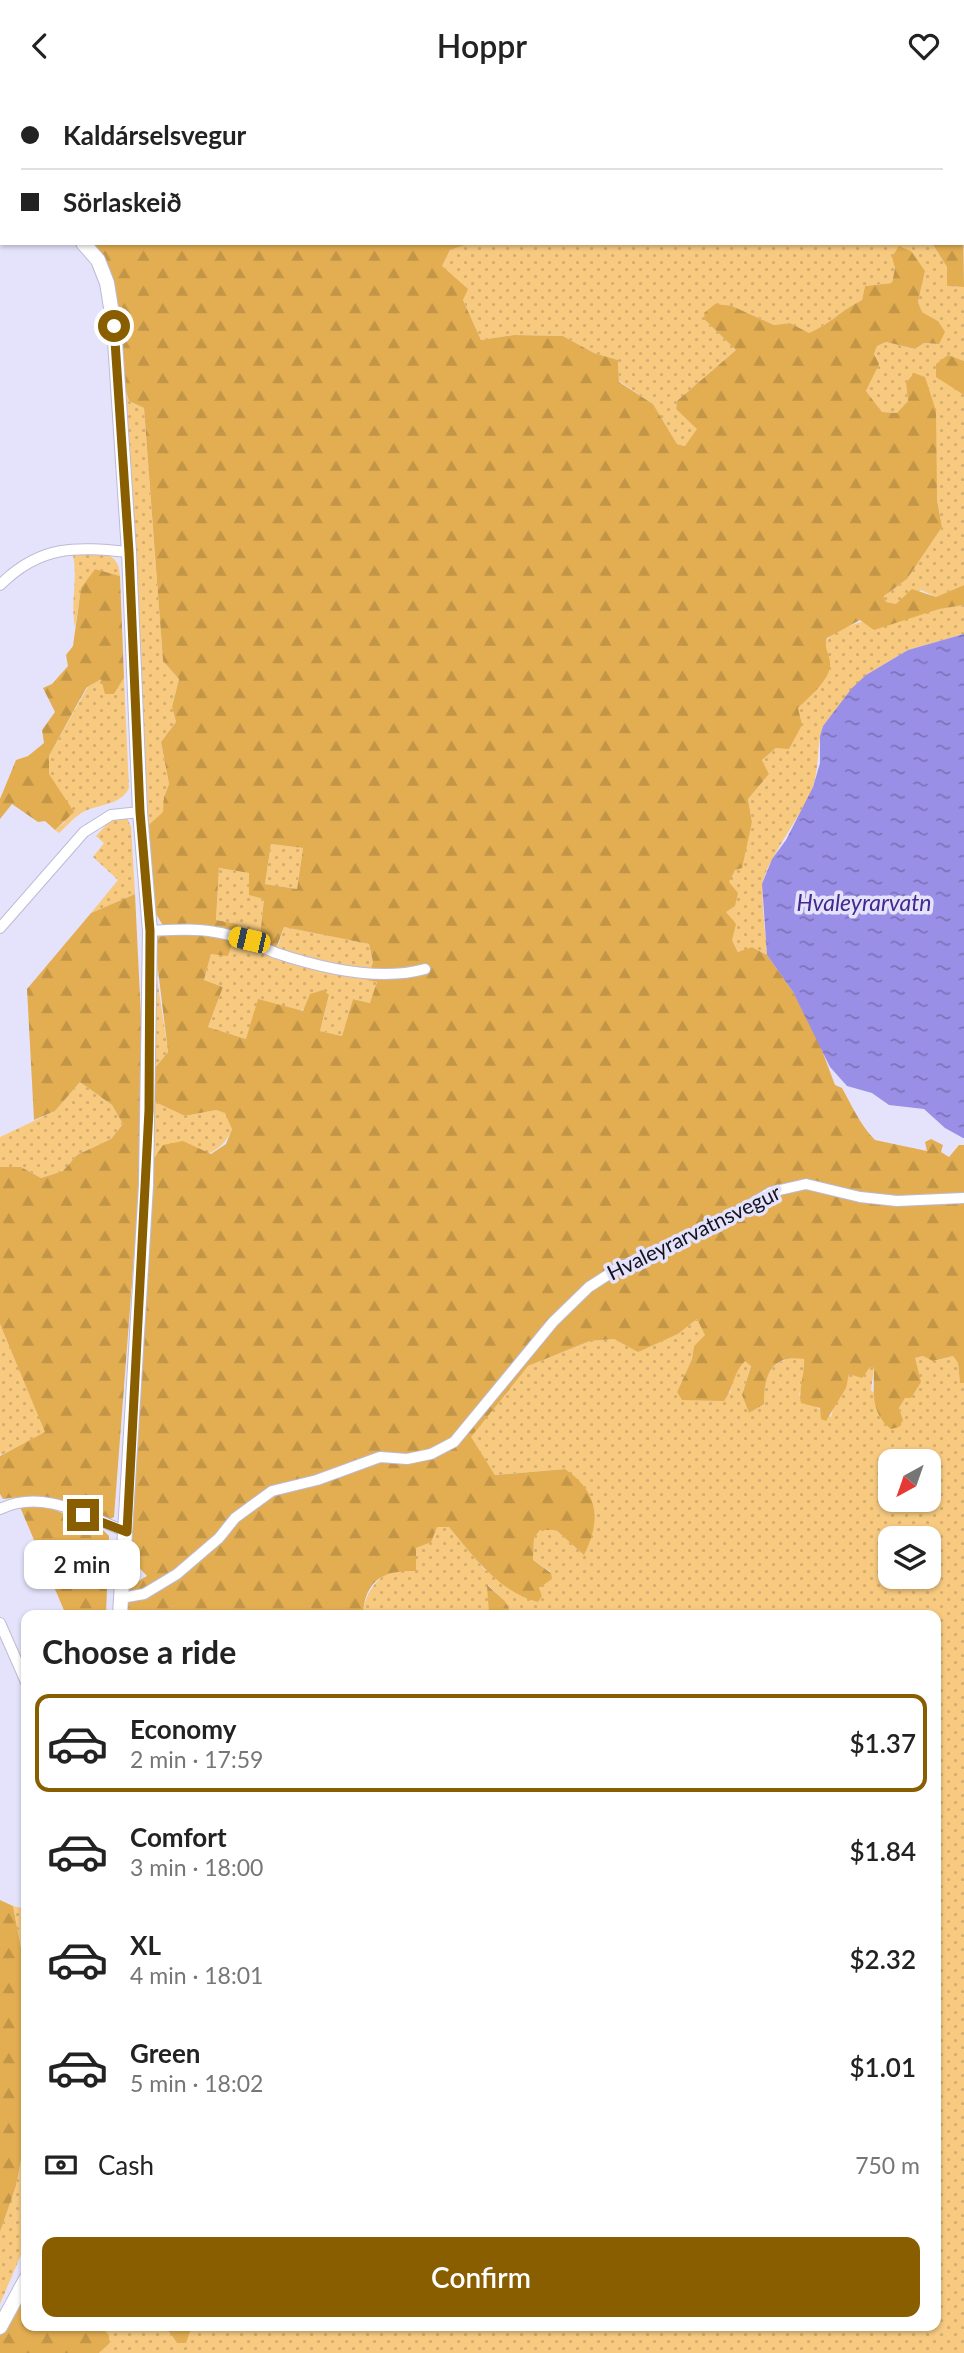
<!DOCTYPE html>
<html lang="en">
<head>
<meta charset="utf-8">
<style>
  body { margin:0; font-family:Lato,sans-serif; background:#f2f2f2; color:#222; height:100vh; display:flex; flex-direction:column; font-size:26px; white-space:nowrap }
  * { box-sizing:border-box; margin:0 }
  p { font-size:23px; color:#767676 }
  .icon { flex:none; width:38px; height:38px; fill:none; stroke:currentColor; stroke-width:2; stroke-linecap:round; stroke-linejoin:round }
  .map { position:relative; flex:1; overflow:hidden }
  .side { position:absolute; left:21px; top:1519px; width:920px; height:721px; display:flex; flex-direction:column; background:#fff; border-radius:14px; box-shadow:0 2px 5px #0004 }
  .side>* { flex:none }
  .banner { position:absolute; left:0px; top:0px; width:964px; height:154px; box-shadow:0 2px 5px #0004; display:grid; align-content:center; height:154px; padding:0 21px; background:#fff }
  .needle { width:46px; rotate:220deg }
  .buttons { position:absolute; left:878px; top:1358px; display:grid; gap:14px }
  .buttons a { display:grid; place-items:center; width:63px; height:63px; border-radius:14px; background:#fff; box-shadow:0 2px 5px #0004; font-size:35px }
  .end { position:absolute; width:32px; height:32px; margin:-16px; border:9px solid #885e00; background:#fff; box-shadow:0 0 0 4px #fff }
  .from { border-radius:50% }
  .bubble { position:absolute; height:49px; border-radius:14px; background:#fff; box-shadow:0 2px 5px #0004; font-size:23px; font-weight:600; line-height:49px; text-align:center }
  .car { position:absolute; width:21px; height:42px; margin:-21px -10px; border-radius:9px; box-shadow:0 0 5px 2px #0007; background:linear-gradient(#f5c518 24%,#345 0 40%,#f5c518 0 76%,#345 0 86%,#f5c518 0) }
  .banner b { display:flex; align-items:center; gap:24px; height:66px; font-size:26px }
  .banner b+b { border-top:2px solid #e0e0e0 }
  .banner i { width:18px; height:18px; background:#222 }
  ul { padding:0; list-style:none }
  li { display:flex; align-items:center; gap:21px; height:98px; margin:0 14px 10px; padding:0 7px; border:4px solid transparent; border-radius:14px }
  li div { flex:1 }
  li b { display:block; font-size:26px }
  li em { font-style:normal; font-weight:600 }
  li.active { border-color:#885e00 }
  li>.icon { width:63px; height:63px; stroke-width:1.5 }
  h2 { padding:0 21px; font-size:32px; line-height:84px }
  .pay { display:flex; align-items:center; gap:18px; height:77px; padding:0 21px; font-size:26px }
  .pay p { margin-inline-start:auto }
  .cta { display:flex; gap:14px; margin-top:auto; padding:14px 21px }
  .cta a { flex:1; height:80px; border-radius:14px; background:#885e00; color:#fff; font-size:28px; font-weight:600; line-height:80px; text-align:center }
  header { display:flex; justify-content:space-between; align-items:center; height:91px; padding:0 21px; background:#fff; font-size:32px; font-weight:600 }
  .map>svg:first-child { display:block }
  .grass { fill:url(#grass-dots); fill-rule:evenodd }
  .forest { fill:url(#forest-firs); fill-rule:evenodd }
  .water { fill:url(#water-ripples) }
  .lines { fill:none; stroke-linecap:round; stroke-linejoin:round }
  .minor-casing { stroke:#bcbad6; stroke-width:12 }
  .tertiary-casing { stroke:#bcbad6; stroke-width:16 }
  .minor { stroke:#fff; stroke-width:10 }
  .tertiary { stroke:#fff; stroke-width:14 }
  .route { stroke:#885e00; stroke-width:9 }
  .labels { text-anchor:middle; stroke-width:7; stroke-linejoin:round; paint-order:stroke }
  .street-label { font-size:21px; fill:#13121c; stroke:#e5e3fb }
  .water-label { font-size:23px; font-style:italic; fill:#43298d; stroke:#e5e3fb }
</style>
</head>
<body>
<header><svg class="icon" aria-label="back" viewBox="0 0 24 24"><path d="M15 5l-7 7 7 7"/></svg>Hoppr<svg class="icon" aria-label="heart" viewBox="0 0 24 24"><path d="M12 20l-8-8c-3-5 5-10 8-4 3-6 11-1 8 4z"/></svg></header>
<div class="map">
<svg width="964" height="2262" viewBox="0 0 964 2262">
  <defs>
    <pattern id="grass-dots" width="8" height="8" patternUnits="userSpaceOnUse" patternTransform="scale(1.75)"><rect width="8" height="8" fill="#f7ca80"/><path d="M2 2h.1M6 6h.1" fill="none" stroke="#d3ac6e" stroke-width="1.8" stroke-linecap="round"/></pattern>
    <pattern id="forest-firs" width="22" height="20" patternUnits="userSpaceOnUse" patternTransform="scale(1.75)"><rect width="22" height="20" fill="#e3ae52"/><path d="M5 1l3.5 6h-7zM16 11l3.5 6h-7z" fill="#c29547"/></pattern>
    <pattern id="water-ripples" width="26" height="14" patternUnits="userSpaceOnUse" patternTransform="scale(1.75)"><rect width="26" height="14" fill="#9a8fe6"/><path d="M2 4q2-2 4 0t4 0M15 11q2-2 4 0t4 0" fill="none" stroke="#7c73ba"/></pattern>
  </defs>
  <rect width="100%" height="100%" fill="#e5e3fb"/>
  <g class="grass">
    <polygon points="694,0 964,0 964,126 962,2"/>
    <path d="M 551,152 L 932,152 L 947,176 L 947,195 L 964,196 L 964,270 L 947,264 L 957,297 L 964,304 L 964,494 L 936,506 L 921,499 L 896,513 L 886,511 L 884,505 L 907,488 L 942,436 L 914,283 L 906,292 L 908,310 L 898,322 L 882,321 L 866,300 L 878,274 L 874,263 L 877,255 L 886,251 L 915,258 L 924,252 L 939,253 L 938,230 L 922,221 L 918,211 L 925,180 L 895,177 L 892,192 L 865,195 L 862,209 C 841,219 832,232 809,242 L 790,232 L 774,234 L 732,215 L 705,229 L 736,259 L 677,310 L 676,318 L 698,338 L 686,355 L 677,353 L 653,313 L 619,290 L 618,269 L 594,262 L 563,245 L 514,244 L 481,249 L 463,209 L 442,175 L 450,159 L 468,153 Z"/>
    <polygon points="121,284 129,310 144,317 163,570 179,588 172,616 176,631 161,651 169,693 164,706 164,721 142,740"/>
    <path d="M 72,460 C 93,460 120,458 120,485 L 95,478 L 81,498 L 75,536 C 70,510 79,486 72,460 Z"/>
    <path d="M 964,514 L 964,543 L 908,559 L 866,584 L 823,635 C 816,655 820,677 812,698 C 803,722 764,773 763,793 C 761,816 766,841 767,864 L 752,856 L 739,862 L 732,849 L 726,820 L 735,815 L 729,791 L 752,731 L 748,708 L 769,683 L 762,669 L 776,657 L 798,617 L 824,588 C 824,577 821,561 826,551 C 839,525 935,519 964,514 Z"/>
    <path d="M 101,587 L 114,603 L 124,587 L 129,697 C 120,716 96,712 80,723 C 72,728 66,736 59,742 L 55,739 L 65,731 L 49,683 L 49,665 L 87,597 Z"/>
    <polygon points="118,727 127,727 131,736 135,803 91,822 118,789 93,766 104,752 96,745 109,731"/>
    <polygon points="271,753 303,757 297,798 265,793"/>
    <polygon points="219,777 249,782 264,808 260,845 278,855 284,836 369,853 373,871 367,888 377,891 371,912 353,908 342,945 320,940 329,905 246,948 208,936 223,896 204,889 211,863 238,833 216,829"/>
    <polygon points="157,867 160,874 157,887 168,961 154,978"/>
    <polygon points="80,991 112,1014 123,1033 111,1048 77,1064 63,1080 41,1087 21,1076 0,1076 0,1046 55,1020"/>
    <path d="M 155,1011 L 185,1025 L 216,1019 L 226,1022 L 232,1038 C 218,1072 186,1066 153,1069 Z"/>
    <path d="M 697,1228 L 706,1244 L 694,1255 L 692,1268 L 677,1301 L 730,1302 L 734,1281 L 745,1269 L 751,1274 L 742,1304 L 749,1322 L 763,1313 C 765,1285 770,1265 804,1267 L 805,1287 L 799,1304 L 831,1326 C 834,1310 846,1300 849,1283 L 870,1275 L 874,1277 L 871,1299 L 903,1329 L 899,1317 L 905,1307 L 915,1267 L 923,1265 L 934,1270 L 953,1265 L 958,1272 L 960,1292 L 964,1292 L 964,2262 L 99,2262 L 109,2253 L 100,2235 L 165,2235 L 177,2252 L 185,2252 L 192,2235 L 936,2235 L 936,1524 L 512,1524 L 505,1510 L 488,1494 L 489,1524 L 363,1524 C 365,1492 390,1478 415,1463 L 416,1457 L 436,1436 L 449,1436 L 485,1479 L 539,1498 L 551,1481 L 533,1469 L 534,1447 L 540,1439 L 556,1439 L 583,1463 L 565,1378 L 495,1384 L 470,1346 L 528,1275 L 590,1250 L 614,1248 L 638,1260 L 678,1243 ZM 891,1370 L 929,1370 L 929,1409 L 891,1409 ZM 891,1447 L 929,1447 L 929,1486 L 891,1486 Z"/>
    <polygon points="0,1233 46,1341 1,1364 0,1362"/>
    <polygon points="13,1815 26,1818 26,1883"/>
    <polygon points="26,2043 26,2152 0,2213 0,2141 16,2095"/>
  </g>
  <g class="forest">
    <polygon points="0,0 494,0 2,2 2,35"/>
    <polygon points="963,126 964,196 947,195 947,176 932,152 962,152"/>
    <path d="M 90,152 L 551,152 L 468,153 L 450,159 L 442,175 L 468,198 L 463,209 L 481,249 L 514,244 L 563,245 L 594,262 L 618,269 L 619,291 L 653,313 L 677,353 L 685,355 L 697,338 L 676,318 L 677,310 L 736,259 L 705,229 L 704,222 L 715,213 L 732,215 L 774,234 L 790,232 L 809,242 C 832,232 841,219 862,209 L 865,195 L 892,192 L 895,177 L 892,166 L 899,155 L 911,160 L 925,180 L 918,211 L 922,221 L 938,230 L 945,241 L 939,253 L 924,252 L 915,258 L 886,251 L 877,255 L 874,263 L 879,273 L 866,300 L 882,321 L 897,322 L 908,310 L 906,292 L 914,282 L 925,286 L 936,320 L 937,409 L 942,436 L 907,488 L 884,505 L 886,511 L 896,513 L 912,498 L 936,506 L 964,494 L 964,514 L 939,518 L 874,539 L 860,529 L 827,547 C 823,559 831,564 830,575 C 829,590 808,607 798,617 L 802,634 L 789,658 L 776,657 L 762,669 L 769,683 L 748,708 L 752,731 L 742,777 L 735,779 L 729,791 L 738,802 L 735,815 L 726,821 L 736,833 L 732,849 L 738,861 L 752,856 L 767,864 L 793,901 L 817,946 L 835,994 L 842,997 C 852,1015 861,1035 875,1049 L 927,1060 L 925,1051 L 931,1048 L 943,1054 L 941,1061 L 949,1066 L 959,1054 L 964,1054 L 964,1292 L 960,1292 L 958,1272 L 953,1265 L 933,1270 L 923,1265 L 915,1267 L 921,1291 L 911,1307 L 905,1307 L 899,1317 L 903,1329 L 899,1336 L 891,1338 C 870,1321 874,1301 874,1277 L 870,1276 L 862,1287 L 849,1283 L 846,1297 L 826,1330 L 821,1328 L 820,1317 L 801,1312 C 798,1301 805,1283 804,1268 C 770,1263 764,1286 764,1313 L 749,1322 L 742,1304 L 751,1275 L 745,1270 C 733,1282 734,1296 724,1310 L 682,1309 L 677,1301 L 692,1268 L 694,1255 L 705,1244 L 697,1228 L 678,1243 L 638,1261 L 614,1248 L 590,1250 L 528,1275 L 471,1346 L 495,1384 L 565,1378 C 598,1401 602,1428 584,1464 L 556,1439 L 540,1439 L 534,1447 L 533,1469 L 551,1482 L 552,1488 L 539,1497 L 542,1505 L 538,1511 C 499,1501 473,1465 449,1436 L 437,1436 L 431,1451 L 416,1457 L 416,1480 C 384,1479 365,1488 363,1524 L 118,1524 C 119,1507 132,1493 147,1485 L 128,1465 L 153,1069 L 163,1054 L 183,1050 L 211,1063 L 226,1053 L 232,1038 L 225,1022 L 216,1019 L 185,1025 L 155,1011 L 154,978 L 168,961 L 154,846 L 169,844 L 149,812 L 142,740 L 163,721 L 164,706 L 169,693 L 161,651 L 176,631 L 172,616 L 179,588 L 163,570 L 144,317 L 129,310 L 121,284 L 117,213 ZM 271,753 L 303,757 L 297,798 L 265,793 ZM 219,777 L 249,782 L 249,804 L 264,808 L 260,845 L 271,855 L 277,855 L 284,836 L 369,853 L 373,871 L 367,889 L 377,891 L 370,912 L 353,908 L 342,945 L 320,940 L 329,904 L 323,899 L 310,903 L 303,920 L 258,908 L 246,948 L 208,936 L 223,896 L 204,889 L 211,863 L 228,865 L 238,833 L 216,829 Z"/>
    <polygon points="948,264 964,270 964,304 936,286 936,273"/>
    <polygon points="95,478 120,485 124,587 114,603 105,603 101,588 86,597 49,665 49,683 74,721 55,739 45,730 38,731 12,713 0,728 0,708 16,669 28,665 44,652 42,639 55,621 43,597 52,593 68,575 66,564 73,555 81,497"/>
    <path d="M 135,803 L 143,967 L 140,1087 L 114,1426 L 107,1430 C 71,1416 42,1401 3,1408 L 0,1403 L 0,1365 L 45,1341 L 0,1233 L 0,1076 L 21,1076 L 41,1087 L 63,1080 L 77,1064 L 111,1048 L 123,1033 L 112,1014 L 80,991 L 55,1020 L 34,1029 L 27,898 L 91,822 Z"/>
    <polygon points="43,1414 103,1439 109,1445 106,1524 66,1524 20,1416"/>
    <polygon points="487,1494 505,1510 512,1524 489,1524"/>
    <polygon points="0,1809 13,1815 26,1883 26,2043 16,2095 0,2141"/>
    <polygon points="26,2182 26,2235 100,2235 109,2244 109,2253 99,2262 0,2262 0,2245"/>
    <polygon points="165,2235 192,2235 186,2252 177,2252"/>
  </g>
  <polygon class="water" points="964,543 964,1047 963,1047 945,1037 924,1018 889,1014 872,1002 847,995 830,976 793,901 767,864 762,793 772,768 786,749 813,696 820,672 820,645 823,635 852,597 866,584 908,559"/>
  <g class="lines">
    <g class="minor-casing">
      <g id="minor">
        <polyline points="347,0 348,2"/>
        <polyline points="576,2 578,0"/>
        <path d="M 0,494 C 41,453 76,456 129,461"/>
        <polyline points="0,837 84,741 111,724 140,721"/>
        <path d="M 150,840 C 171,839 195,837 215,841 C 237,844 256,854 276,862 C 321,877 378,891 425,878"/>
        <path d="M 0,1418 C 43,1397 86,1425 127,1441"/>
        <polyline points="121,1507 144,1503 177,1483 219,1447 235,1427 272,1400 317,1389 380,1366 407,1368 431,1363 454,1351 553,1231 589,1196 617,1178 733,1124 771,1101 806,1093 860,1106 897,1110 964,1107"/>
        <polyline points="0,1532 26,1591"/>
      </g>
    </g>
    <g class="tertiary-casing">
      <g id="tertiary">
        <polyline points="0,42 2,44"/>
        <polyline points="83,152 98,169 107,192 114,235 129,461 140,721 150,840 146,1094 120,1524"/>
        <polyline points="0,2236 26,2188"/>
      </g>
    </g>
    <use href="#minor" class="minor"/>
    <use href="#tertiary" class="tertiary"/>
  </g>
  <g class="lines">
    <polyline class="route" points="83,1424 127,1441 149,1019 150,840 140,721 129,461 114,235"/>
  </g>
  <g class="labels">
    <g class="street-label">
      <text transform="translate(694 1142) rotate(-26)" y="7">Hvaleyrarvatnsvegur</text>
    </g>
    <g class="water-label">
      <text x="864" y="820">Hvaleyrarvatn</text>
    </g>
  </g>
</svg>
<div class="buttons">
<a><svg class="needle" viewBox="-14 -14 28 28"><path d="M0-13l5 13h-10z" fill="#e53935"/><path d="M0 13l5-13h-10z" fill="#767676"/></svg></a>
<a><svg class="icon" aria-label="layers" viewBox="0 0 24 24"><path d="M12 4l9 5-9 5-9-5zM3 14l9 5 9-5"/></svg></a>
</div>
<i class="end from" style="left:114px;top:235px"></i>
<i class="end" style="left:83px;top:1424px"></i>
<div class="bubble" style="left:24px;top:1449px;width:116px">2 min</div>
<i class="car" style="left:249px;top:849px;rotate:283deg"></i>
<div class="banner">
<b><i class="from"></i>Kaldárselsvegur</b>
<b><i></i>Sörlaskeið</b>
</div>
<section class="side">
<h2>Choose a ride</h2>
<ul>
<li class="active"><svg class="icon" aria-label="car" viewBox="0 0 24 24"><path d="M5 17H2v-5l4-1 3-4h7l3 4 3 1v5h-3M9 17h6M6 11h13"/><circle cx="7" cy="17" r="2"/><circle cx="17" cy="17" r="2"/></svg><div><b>Economy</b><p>2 min · 17:59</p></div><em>$1.37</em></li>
<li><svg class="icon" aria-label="car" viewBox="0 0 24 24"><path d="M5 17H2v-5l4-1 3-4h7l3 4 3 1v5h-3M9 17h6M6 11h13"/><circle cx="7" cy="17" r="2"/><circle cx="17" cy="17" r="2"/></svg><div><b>Comfort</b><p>3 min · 18:00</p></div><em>$1.84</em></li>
<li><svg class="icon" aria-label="car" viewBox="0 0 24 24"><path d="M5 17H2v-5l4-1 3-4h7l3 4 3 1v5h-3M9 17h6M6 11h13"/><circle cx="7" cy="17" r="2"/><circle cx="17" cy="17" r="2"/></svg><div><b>XL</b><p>4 min · 18:01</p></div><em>$2.32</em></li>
<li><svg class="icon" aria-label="car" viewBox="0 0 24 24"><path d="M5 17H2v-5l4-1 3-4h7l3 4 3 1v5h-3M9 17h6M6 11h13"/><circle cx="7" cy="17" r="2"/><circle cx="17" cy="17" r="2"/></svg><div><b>Green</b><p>5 min · 18:02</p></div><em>$1.01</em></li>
</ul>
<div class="pay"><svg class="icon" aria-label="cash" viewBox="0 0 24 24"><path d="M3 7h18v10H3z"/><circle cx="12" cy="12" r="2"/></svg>Cash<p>750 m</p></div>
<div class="cta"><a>Confirm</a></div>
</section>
</div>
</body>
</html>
